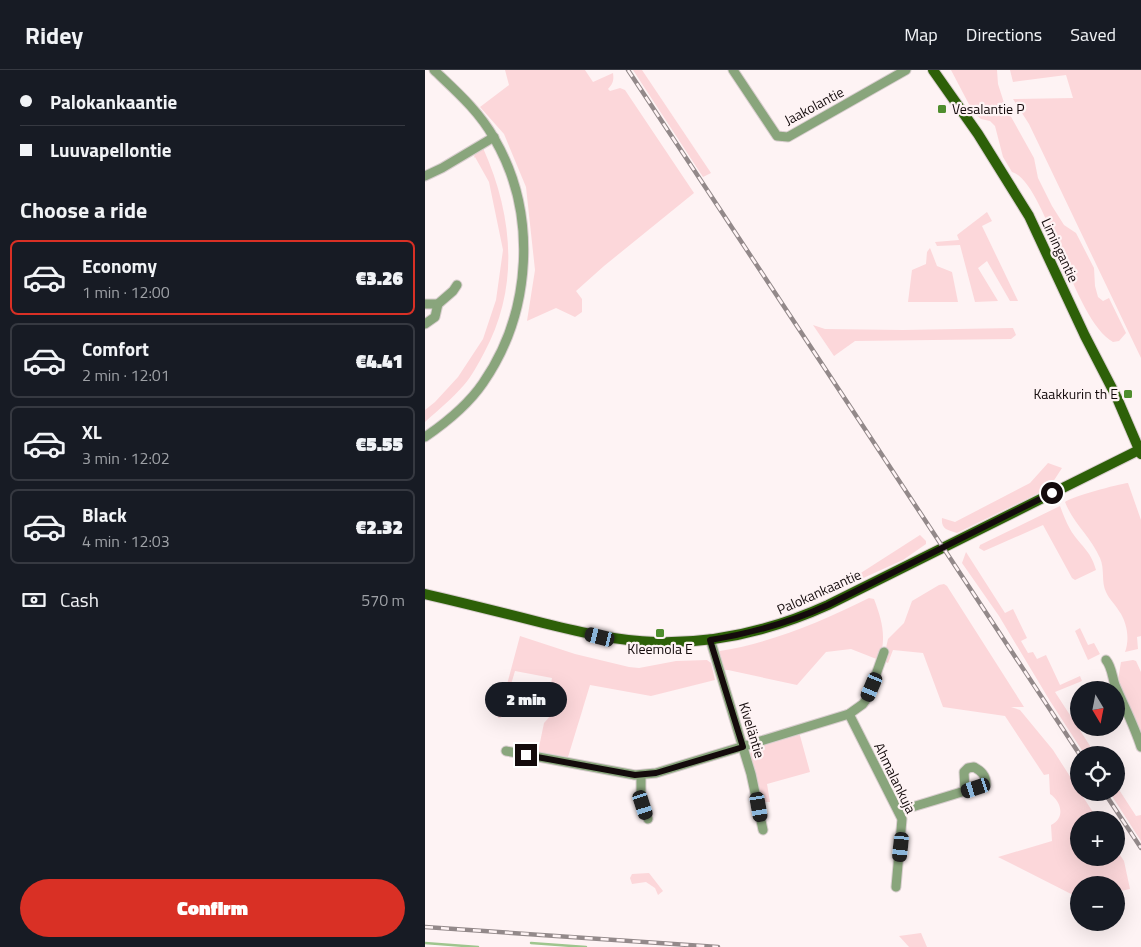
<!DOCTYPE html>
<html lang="en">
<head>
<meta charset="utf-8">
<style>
  body { margin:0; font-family:"Titillium Web",sans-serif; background:#20242c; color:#f1f3f6; height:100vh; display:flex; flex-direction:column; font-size:19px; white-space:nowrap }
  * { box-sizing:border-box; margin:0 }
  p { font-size:16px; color:#9ea1a6 }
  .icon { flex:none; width:28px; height:28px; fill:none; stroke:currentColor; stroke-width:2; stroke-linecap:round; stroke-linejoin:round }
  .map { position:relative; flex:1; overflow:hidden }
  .details { display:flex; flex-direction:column; background:#171b24; width:425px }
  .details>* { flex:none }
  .top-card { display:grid; align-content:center; height:110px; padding:0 20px; background:#171b24 }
  .needle { width:32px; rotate:170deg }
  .buttons { position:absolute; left:645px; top:611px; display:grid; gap:10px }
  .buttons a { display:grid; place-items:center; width:55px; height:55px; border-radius:50%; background:#171b24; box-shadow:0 5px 20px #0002; font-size:25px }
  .end { position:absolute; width:22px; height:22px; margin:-11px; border:6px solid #140b0c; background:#fff; box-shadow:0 0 0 2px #fff }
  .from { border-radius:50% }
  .bubble { position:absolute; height:35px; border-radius:18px; background:#171b24; box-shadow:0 5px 20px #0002; font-size:16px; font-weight:800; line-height:35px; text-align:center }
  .car { position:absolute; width:15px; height:30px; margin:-15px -8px; border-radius:6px; box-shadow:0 0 4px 1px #0007; background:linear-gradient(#222 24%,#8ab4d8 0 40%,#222 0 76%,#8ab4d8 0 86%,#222 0) }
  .top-card b { display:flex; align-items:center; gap:18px; height:48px; font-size:19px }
  .top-card b+b { border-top:1px solid #363941 }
  .top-card i { width:12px; height:12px; background:#f1f3f6 }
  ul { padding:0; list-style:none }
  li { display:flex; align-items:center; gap:15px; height:75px; margin:0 10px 8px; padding:0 10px; border:2px solid #363941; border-radius:8px }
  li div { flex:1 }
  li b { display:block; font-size:19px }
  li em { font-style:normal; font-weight:800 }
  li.on { border-color:#d93025 }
  li>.icon { width:45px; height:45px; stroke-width:1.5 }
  h2 { padding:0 20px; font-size:22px; line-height:60px }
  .pay { display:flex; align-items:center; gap:12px; height:55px; padding:0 20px; font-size:19px }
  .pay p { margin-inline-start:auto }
  .cta { display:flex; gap:10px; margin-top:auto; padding:10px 20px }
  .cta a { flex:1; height:58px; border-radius:30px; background:#d93025; color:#fff; font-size:20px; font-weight:800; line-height:58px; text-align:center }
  header { display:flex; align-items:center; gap:30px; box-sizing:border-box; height:70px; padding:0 25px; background:#171b24; border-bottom:1px solid #363941 }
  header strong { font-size:24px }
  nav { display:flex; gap:28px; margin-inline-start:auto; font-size:18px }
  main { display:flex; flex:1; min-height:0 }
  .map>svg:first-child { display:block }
  .green { fill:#fcd7da }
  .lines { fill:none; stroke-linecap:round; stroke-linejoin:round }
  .stream { stroke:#9fc68e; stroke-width:2.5 }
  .minor-casing { stroke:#d9cecf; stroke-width:11 }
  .major-casing { stroke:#d9cecf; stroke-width:12 }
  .minor { stroke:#89a57c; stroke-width:9 }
  .major { stroke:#2d6008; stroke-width:10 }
  .rail-casing { stroke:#93898a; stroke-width:4.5 }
  .rail { stroke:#fef3f4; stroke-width:2.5; stroke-dasharray:8; stroke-linecap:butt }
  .route { stroke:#140b0c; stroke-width:6 }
  .poi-dot { fill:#4f8d2d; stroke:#fef3f4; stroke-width:2 }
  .labels { text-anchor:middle; stroke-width:4.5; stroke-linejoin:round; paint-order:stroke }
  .street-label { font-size:14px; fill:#140b0c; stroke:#fef3f4 }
  .poi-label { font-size:14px; fill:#140b0c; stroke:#fef3f4; text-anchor:start }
</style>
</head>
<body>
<header>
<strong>Ridey</strong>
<nav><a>Map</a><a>Directions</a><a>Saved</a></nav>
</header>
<main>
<section class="details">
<div class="top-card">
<b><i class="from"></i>Palokankaantie</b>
<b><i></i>Luuvapellontie</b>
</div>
<h2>Choose a ride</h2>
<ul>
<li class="on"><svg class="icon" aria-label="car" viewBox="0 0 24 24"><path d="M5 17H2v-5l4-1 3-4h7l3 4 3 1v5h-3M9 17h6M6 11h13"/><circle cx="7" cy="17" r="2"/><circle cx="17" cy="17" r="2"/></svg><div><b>Economy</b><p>1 min · 12:00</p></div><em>€3.26</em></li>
<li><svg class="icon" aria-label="car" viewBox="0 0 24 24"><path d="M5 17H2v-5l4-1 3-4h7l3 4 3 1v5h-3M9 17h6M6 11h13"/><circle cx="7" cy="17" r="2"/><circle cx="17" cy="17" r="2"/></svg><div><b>Comfort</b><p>2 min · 12:01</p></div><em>€4.41</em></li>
<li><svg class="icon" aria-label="car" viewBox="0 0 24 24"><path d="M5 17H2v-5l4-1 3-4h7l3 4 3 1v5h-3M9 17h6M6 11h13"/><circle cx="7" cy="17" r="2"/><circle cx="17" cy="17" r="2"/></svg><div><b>XL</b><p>3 min · 12:02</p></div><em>€5.55</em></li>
<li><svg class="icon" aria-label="car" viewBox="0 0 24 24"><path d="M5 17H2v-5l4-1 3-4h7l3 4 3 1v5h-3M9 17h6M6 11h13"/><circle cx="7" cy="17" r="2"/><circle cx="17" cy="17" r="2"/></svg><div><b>Black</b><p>4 min · 12:03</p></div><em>€2.32</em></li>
</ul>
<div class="pay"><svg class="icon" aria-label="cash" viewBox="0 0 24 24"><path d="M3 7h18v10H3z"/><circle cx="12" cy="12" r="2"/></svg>Cash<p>570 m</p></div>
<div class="cta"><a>Confirm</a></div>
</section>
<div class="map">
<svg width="716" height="877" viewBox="0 0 716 877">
  <rect width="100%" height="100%" fill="#fef3f4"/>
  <g class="green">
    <path d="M 80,0 L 160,0 L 168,12 L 188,3 C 189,10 188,14 183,19 L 185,21 L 195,18 L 200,20 L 269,123 L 179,196 L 151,221 L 157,229 L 157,242 L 150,247 L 131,238 L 102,251 L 110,200 L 101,117 L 79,64 L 55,37 L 84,15 Z"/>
    <polygon points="208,0 217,0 286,103 278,107"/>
    <path d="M 526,0 L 572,0 L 573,14 L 580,36 L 609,88 L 613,108 L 627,136 L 639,155 L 651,163 L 669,198 L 670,216 L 673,227 L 678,231 L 684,228 L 701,263 L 694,271 L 688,272 C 647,249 621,112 587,102 L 578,87 L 570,56 L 565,51 L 556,49 L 548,42 Z"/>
    <polygon points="585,0 716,0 716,288 604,54 588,29 648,28 641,5 588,12"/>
    <path d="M 58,78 C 88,145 95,217 59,283 C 53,294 47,306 39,315 C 27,329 13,340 0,352 L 0,340 L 10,332 L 33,307 L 58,269 L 71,230 L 78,180 L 64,112 L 50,87 L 49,88 L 50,82 Z"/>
    <polygon points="562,142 567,151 557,156 593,231 585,231 562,191 553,198 573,231 550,232 535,175 512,176 510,172 534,170 532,165"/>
    <polygon points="505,178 512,196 527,202 533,232 483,232 487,200 501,194 502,182"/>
    <polygon points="388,255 400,259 478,260 588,258 591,265 586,269 430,271 409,286"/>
    <path d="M 623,393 L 637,398 L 624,418 L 532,463 C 522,460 516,459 517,448 L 530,452 L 605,413 Z"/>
    <path d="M 703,413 L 716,450 L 716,566 L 712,567 L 713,579 L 700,582 C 705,569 702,552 694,541 C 690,534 684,529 681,522 C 676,512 680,499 675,488 C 666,467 648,453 640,432 C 646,427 693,414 703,413 Z"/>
    <path d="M 635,436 C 638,444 641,452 645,459 C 654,475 666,480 671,500 L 650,510 L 647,508 L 618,455 L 559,481 L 554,478 L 555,475 Z"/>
    <polygon points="495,465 501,471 501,474 478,490 403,524"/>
    <polygon points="541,482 580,543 588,539 602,568 596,571 603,583 608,582 612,589 621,585 635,615 655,606 657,611 630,622 671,685 660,685 625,631 574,546 537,493"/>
    <path d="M 519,514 L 522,516 L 599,637 L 586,637 L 595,640 L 628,680 L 673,750 L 654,750 L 654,788 L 691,788 L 691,779 L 699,791 L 705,819 L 691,822 L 691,815 L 654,815 L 654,828 L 573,787 L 627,771 L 626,755 C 641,748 636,731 625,724 L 624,704 L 619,705 L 580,646 L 518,637 L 498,583 L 468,580 L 463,593 L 458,591 L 463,569 L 479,553 L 487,531 L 514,515 Z"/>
    <path d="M 444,528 L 449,529 C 457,550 462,568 454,590 L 426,579 L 401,582 L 372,615 L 303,600 L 299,600 L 294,583 L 295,581 C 349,572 395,552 444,528 Z"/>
    <polygon points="655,558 663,575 669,573 675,584 663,590 650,561"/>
    <polygon points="95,566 150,584 204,597 214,598 251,591 282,590 286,593 290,610 226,626 165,615 143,687 113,682 119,653 126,645 127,640 123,632 127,608 90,601 76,648 73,648"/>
    <polygon points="708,590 711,591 716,602 716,664 693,610 696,592"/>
    <polygon points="374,662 385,702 342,714 345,732 340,732 336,730 325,687 327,678"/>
    <polygon points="691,715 711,746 716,745 716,771 685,723 691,722"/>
    <polygon points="224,803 238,821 233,825 230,818 221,812 207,814 205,808 207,804"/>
    <polygon points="496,863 502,877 484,877 474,866"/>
  </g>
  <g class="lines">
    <g class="stream">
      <polyline points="0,873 53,877"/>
      <polyline points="106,873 161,877"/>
    </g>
    <g class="minor-casing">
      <g id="minor">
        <polyline points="308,0 352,66 363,67 481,0"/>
        <polyline points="0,106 17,98 69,67"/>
        <polyline points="0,234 13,234 10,247 0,254"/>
        <polyline points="13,234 28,221 32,215"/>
        <path d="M 0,367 C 22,352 43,335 58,313 C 107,242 113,143 69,68 C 54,41 31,21 9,0"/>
        <polyline points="285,569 326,704 338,760"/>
        <path d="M 681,590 C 687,597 687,607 690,615 C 699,636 709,655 716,677"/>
        <polyline points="424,644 477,749 471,817"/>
        <polyline points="81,681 210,705 231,703 424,644 438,634 443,627 459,582"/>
        <polyline points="216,705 216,723 223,749"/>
        <path d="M 474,741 C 503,732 532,724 561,714 C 561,705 556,701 549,697 L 543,698 L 539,702 L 540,721"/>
      </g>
    </g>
    <g class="major-casing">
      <g id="major">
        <polyline points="508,0 553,64 604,146 660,266 692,328 716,384"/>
        <path d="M 0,524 C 39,533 79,543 118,553 C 155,562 192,571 230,572 C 291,574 348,560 403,535 L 714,380"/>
      </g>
    </g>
    <use href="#minor" class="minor"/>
    <use href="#major" class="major"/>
    <g class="rail-casing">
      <g id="rail">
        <polyline points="203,0 655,685"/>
        <polyline points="679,722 716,778"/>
        <polyline points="0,857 293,877"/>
      </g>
    </g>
    <use href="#rail" class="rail"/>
  </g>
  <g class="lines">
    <path class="route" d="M 101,685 L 210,705 L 231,703 L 318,677 L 285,570 C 328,563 364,553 403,535 L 627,423"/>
  </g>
  <g class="poi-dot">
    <rect x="512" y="34" width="10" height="10" rx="2.5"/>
    <rect x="698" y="319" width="10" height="10" rx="2.5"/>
    <rect x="230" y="558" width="10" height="10" rx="2.5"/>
  </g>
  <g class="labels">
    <g class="street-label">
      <text transform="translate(389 36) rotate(-28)" y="5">Jaakolantie</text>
      <text transform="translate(635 180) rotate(65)" y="5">Limingantie</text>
      <text transform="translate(394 522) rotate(-24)" y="5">Palokankaantie</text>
      <text transform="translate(327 660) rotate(73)" y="5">Kiveläntie</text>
      <text transform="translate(470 708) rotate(64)" y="5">Ahmalankuja</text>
    </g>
    <g class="poi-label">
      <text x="527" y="44">Vesalantie P</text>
      <text x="693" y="329" text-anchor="end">Kaakkurin th E</text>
      <text x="235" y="584" text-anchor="middle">Kleemola E</text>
    </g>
  </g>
</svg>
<div class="buttons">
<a><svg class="needle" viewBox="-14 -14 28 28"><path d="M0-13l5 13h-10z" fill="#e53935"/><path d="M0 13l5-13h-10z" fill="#9ea1a6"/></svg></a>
<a><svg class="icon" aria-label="locate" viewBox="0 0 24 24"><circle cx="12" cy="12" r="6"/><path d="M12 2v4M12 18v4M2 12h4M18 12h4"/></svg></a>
<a>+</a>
<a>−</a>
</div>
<i class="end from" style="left:627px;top:423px"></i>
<i class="end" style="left:101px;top:685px"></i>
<div class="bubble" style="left:60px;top:612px;width:82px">2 min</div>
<i class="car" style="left:175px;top:567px;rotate:284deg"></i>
<i class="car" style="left:447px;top:617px;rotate:203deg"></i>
<i class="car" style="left:551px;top:718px;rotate:252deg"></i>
<i class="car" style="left:218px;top:735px;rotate:162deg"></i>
<i class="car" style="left:334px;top:737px;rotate:170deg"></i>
<i class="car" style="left:476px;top:777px;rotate:186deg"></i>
</div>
</main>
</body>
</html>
